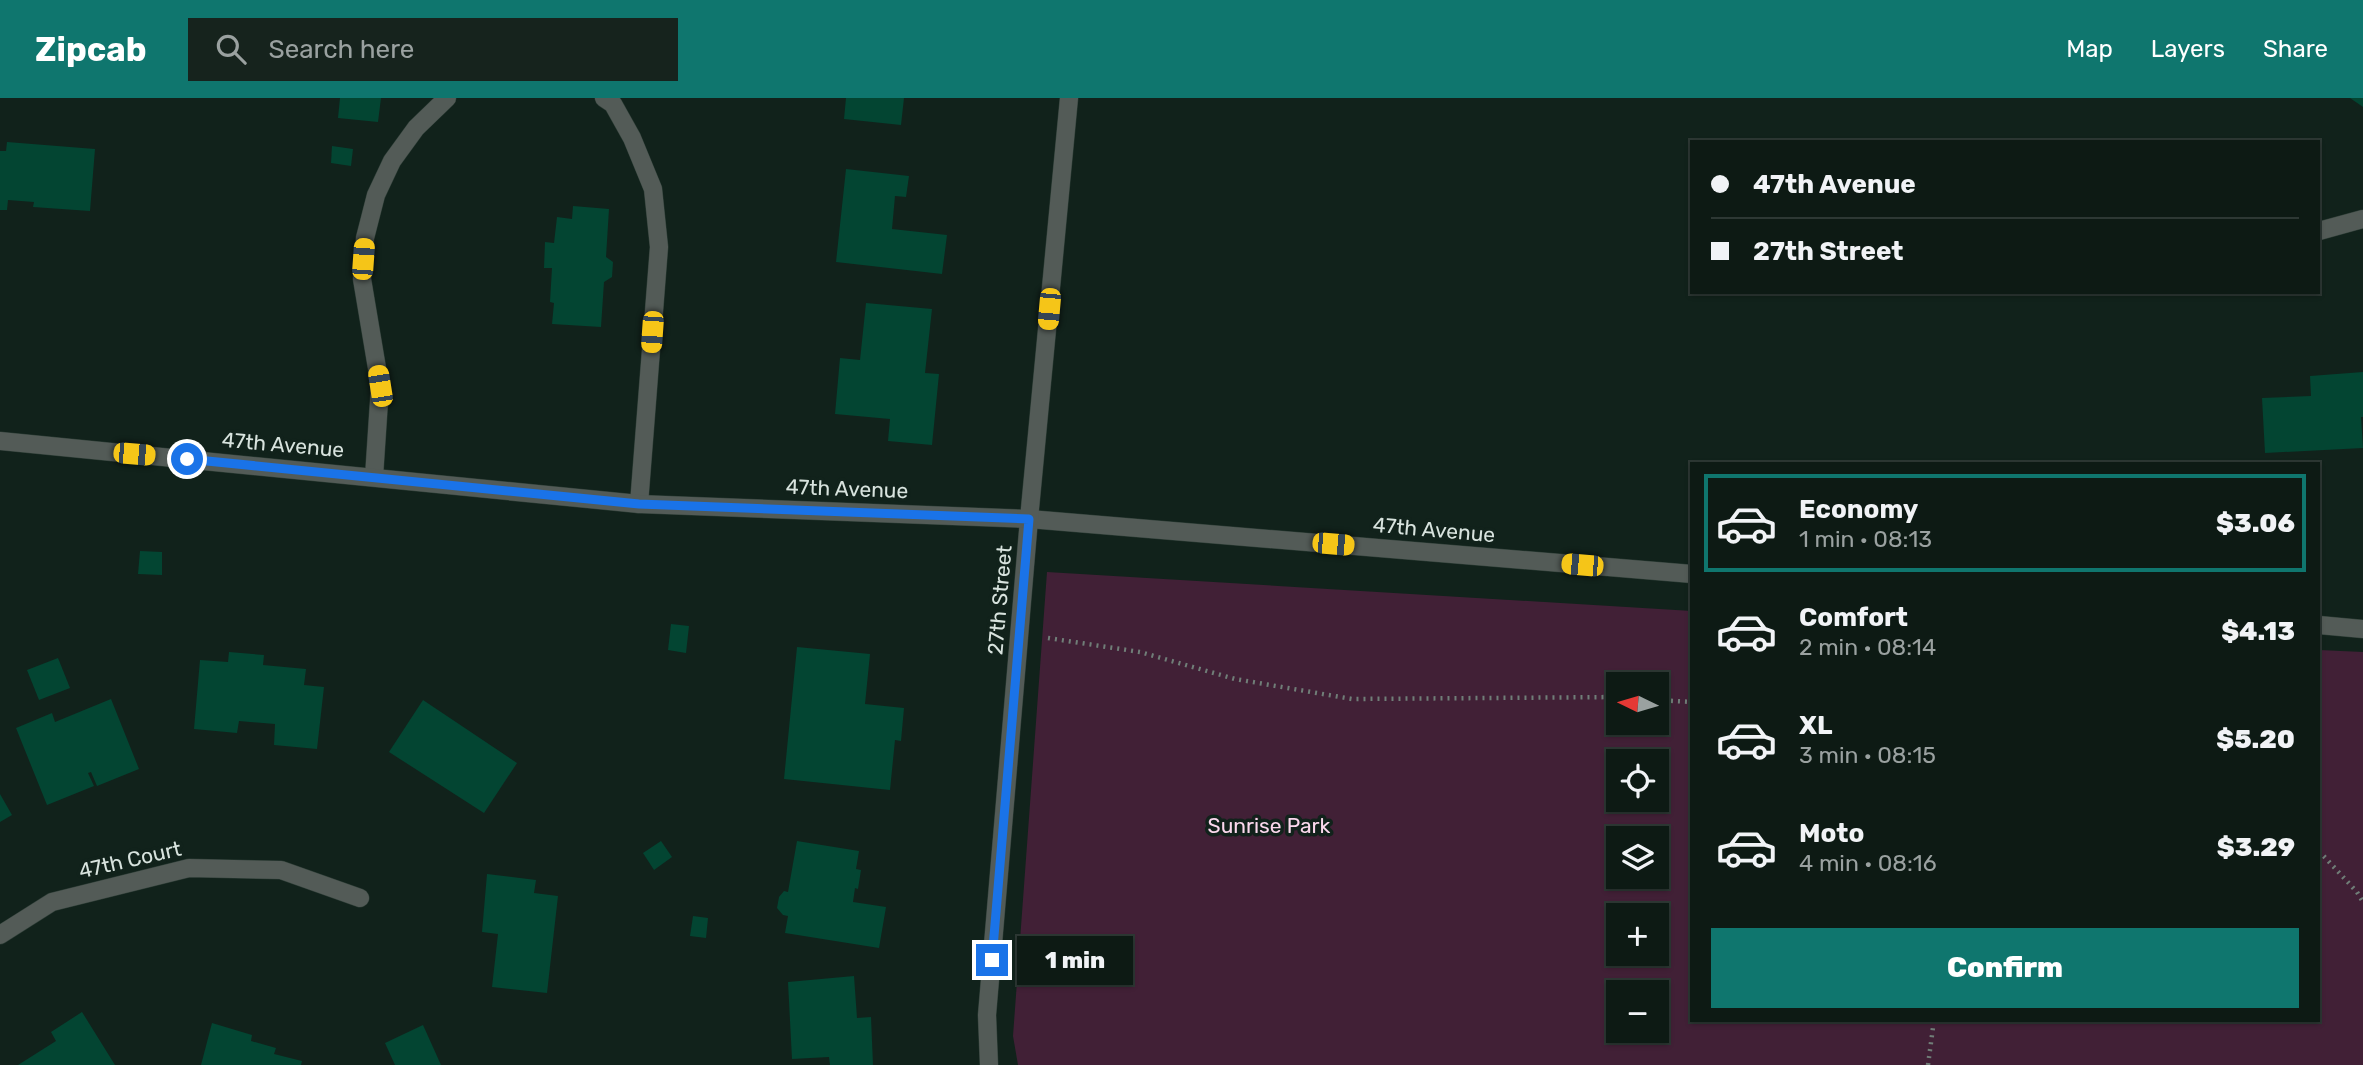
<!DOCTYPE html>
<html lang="en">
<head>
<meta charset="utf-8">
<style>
  body { margin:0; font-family:Rubik,sans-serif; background:#16231d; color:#f1f3f6; height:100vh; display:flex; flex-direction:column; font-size:26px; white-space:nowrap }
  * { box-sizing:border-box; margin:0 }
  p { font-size:23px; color:#9aa1a0 }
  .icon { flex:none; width:38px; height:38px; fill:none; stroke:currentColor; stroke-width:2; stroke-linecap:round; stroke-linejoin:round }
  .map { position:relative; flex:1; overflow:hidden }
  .drawer { position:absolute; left:1690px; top:364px; width:630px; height:560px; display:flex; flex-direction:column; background:#0d1a14; border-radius:0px; box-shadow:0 2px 5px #0004,0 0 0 2px #2d3834 }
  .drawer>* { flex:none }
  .banner { position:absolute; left:1690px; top:42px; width:630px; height:154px; border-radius:0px; box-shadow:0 2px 5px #0004,0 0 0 2px #2d3834; display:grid; align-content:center; height:154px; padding:0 21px; background:#0d1a14 }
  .needle { width:46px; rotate:275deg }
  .buttons { position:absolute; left:1606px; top:574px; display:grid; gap:14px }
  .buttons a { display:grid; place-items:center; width:63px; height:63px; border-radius:0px; background:#0d1a14; box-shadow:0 2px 5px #0004,0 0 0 2px #2d3834; font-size:35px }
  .end { position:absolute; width:32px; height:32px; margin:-16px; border:9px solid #1a73e8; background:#fff; box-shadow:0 0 0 4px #fff }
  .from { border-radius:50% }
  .bubble { position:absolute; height:49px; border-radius:0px; background:#0d1a14; box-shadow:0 2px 5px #0004,0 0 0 2px #2d3834; font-size:23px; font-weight:800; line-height:49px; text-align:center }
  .car { position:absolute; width:21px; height:42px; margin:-21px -10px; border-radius:9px; box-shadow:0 0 5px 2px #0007; background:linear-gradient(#f5c518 24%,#345 0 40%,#f5c518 0 76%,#345 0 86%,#f5c518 0) }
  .banner b { display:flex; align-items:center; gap:24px; height:66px; font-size:26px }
  .banner b+b { border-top:2px solid #2d3834 }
  .banner i { width:18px; height:18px; background:#f1f3f6 }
  ul { padding:12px 0 0; list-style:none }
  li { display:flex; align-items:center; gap:21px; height:98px; margin:0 14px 10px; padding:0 7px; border:4px solid transparent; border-radius:0px }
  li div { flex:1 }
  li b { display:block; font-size:26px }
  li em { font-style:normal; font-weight:800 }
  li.active { border-color:#0f766e }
  li>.icon { width:63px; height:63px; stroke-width:1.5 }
  .primary-button { display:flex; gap:14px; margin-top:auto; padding:14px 21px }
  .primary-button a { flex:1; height:80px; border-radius:0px; background:#0f766e; color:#fff; font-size:28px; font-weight:800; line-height:80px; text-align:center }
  header { display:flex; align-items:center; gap:42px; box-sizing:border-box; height:98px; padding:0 35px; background:#0f766e; color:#fff }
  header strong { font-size:33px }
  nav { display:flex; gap:38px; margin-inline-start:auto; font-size:24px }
  .search { width:490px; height:63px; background:#16231d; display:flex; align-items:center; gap:18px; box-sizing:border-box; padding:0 24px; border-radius:0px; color:#9aa1a0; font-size:26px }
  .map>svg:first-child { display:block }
  .green { fill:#412036; fill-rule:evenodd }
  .building { fill:#034532 }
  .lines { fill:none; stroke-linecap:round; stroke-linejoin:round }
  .service-casing { stroke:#2d3d36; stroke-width:19 }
  .minor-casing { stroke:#2d3d36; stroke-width:19 }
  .tertiary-casing { stroke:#2d3d36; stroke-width:19 }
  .path { stroke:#707e78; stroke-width:4.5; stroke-dasharray:2 5; stroke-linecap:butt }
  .service { stroke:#535b57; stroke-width:18 }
  .minor { stroke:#535b57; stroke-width:18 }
  .tertiary { stroke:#535b57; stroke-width:18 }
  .route { stroke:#1a73e8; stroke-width:9 }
  .labels { text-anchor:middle; stroke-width:7; stroke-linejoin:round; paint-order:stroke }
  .street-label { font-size:21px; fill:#d8e3de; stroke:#11221b }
  .park-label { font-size:21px; fill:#fbd8ed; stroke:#11221b }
</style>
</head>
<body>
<header>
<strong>Zipcab</strong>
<div class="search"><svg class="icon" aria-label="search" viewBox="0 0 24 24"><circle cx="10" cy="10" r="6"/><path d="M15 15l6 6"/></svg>Search here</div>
<nav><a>Map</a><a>Layers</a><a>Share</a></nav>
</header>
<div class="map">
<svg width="2363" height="967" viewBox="0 0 2363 967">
  <rect width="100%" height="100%" fill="#11221b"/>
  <path class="green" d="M 1047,474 L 1692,513 L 1692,922 L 2319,922 L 2319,552 L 2363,554 L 2363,967 L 1018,967 L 1013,938 ZM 1619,586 L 1657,586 L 1657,625 L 1619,625 ZM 1619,663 L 1657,663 L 1657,702 L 1619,702 ZM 1619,740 L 1657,740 L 1657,779 L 1619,779 ZM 1619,817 L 1657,817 L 1657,856 L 1619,856 ZM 1619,894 L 1657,894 L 1657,933 L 1619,933 Z"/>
  <g class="building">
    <polygon points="340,0 381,0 378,24 338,20"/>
    <polygon points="846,0 904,0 901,27 844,21"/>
    <polygon points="2350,0 2363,0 2363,9"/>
    <polygon points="7,44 95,51 90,113 33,109 34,104 8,102 7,112 0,112 0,53 6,53"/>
    <polygon points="332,48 353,51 351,68 331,65"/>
    <polygon points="846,71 909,78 906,99 895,98 892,131 947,137 942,176 836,164"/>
    <polygon points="573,108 609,111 606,159 613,164 612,179 604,184 601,229 552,226 554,205 550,204 552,170 544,170 545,144 554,145 557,119 572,121"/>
    <polygon points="866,205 932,211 925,275 939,276 932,347 888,343 890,321 835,316 840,260 860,262"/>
    <polygon points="2363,274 2363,319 2361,319 2363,350 2265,355 2262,300 2311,298 2310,278"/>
    <polygon points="140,453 162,454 162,477 138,476"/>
    <polygon points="671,526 689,528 686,555 668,552"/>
    <polygon points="797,549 870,556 865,606 904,610 901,643 895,642 890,692 784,681"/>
    <polygon points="229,554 264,557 263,567 306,571 304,587 324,589 317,651 274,647 275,626 239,623 237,635 194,631 200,562 228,564"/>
    <polygon points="58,560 70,590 39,602 27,572"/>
    <polygon points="111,601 139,671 97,688 91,674 88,675 94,688 47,707 16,630 52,615 55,624"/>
    <polygon points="423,602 517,665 484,715 389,654"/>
    <polygon points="0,696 12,717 0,724"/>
    <polygon points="661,743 672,759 654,772 643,755"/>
    <polygon points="797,743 859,753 856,771 861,772 858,791 855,790 853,804 886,809 879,850 785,835 788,818 783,817 777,810 779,799 784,793 788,794"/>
    <polygon points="487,776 536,782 534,795 558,798 547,895 492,889 498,836 482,834"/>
    <polygon points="693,818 708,820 706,840 690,838"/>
    <polygon points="854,878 857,920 871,919 873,967 830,967 829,959 792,961 788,884"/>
    <polygon points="82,914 115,967 18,967 56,943 51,934"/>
    <polygon points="212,925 252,937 251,943 276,950 274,956 302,963 301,967 201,967"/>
    <polygon points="423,927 441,967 395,967 385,945"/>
  </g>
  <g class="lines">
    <g class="service-casing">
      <g id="service">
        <polyline points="604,0 613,6 632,40 653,91 659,149 639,406"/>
        <polyline points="374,379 380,288 362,181 365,140 376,97 392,63 416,30 447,0"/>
      </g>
    </g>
    <g class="minor-casing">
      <g id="minor">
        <polyline points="2319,133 2363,121"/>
        <polyline points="0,837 52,804 189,770 281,772 360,800"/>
        <polyline points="989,967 987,917 1029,421"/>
      </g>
    </g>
    <g class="tertiary-casing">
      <g id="tertiary">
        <polyline points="0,343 639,406 1029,421 1692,476"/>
        <polyline points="1029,421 1069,0"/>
        <polyline points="2319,527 2363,531"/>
      </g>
    </g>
    <g class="path">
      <polyline points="1048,540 1140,554 1235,581 1352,601 1619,599"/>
      <polyline points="1657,602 1692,604"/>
      <polyline points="2319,753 2357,794 2363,804"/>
      <polyline points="1928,967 1934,922"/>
    </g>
    <use href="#service" class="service"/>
    <use href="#minor" class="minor"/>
    <use href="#tertiary" class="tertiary"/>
  </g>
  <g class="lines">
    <polyline class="route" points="187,361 639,406 1029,421 992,862"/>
  </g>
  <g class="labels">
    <g class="street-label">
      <text transform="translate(283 347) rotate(5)" y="7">47th Avenue</text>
      <text transform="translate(847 391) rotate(2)" y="7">47th Avenue</text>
      <text transform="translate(1434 432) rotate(5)" y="7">47th Avenue</text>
      <text transform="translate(1000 502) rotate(-85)" y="7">27th Street</text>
      <text transform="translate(130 762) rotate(-13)" y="7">47th Court</text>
    </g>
    <g class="park-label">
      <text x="1269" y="735">Sunrise Park</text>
    </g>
  </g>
</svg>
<div class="buttons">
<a><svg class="needle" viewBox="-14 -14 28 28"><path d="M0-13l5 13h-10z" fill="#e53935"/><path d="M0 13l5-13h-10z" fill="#9aa1a0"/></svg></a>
<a><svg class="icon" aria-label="locate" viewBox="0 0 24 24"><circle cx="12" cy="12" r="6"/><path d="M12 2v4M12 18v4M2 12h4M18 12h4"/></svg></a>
<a><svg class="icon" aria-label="layers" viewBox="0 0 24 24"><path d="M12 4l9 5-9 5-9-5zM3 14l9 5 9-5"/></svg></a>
<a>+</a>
<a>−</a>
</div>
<i class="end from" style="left:187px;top:361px"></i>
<i class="end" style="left:992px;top:862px"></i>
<div class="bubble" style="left:1017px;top:838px;width:116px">1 min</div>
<i class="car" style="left:363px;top:161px;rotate:4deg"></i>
<i class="car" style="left:1049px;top:211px;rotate:185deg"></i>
<i class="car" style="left:652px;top:234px;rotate:184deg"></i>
<i class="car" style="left:380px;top:288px;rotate:351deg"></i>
<i class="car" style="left:134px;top:356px;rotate:95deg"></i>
<i class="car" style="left:1333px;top:446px;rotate:95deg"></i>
<i class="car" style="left:1582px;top:467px;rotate:275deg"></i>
<div class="banner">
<b><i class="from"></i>47th Avenue</b>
<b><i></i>27th Street</b>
</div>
<section class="drawer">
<ul>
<li class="active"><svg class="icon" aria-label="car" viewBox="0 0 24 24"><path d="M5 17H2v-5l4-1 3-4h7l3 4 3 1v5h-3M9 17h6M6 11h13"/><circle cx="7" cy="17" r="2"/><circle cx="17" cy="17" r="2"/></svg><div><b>Economy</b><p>1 min · 08:13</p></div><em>$3.06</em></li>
<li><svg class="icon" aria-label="car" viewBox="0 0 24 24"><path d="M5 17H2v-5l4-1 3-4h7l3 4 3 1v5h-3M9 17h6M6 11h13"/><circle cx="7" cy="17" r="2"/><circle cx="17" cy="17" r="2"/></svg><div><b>Comfort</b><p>2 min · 08:14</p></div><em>$4.13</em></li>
<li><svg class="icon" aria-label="car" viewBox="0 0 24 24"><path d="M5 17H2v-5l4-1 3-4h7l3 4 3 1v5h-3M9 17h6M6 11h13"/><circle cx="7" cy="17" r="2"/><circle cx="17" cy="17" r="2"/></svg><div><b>XL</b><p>3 min · 08:15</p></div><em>$5.20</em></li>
<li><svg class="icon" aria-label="car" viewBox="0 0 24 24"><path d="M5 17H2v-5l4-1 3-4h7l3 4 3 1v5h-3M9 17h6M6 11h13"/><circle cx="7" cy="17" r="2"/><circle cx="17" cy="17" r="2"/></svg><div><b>Moto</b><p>4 min · 08:16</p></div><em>$3.29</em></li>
</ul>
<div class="primary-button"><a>Confirm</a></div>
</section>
</div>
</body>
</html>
